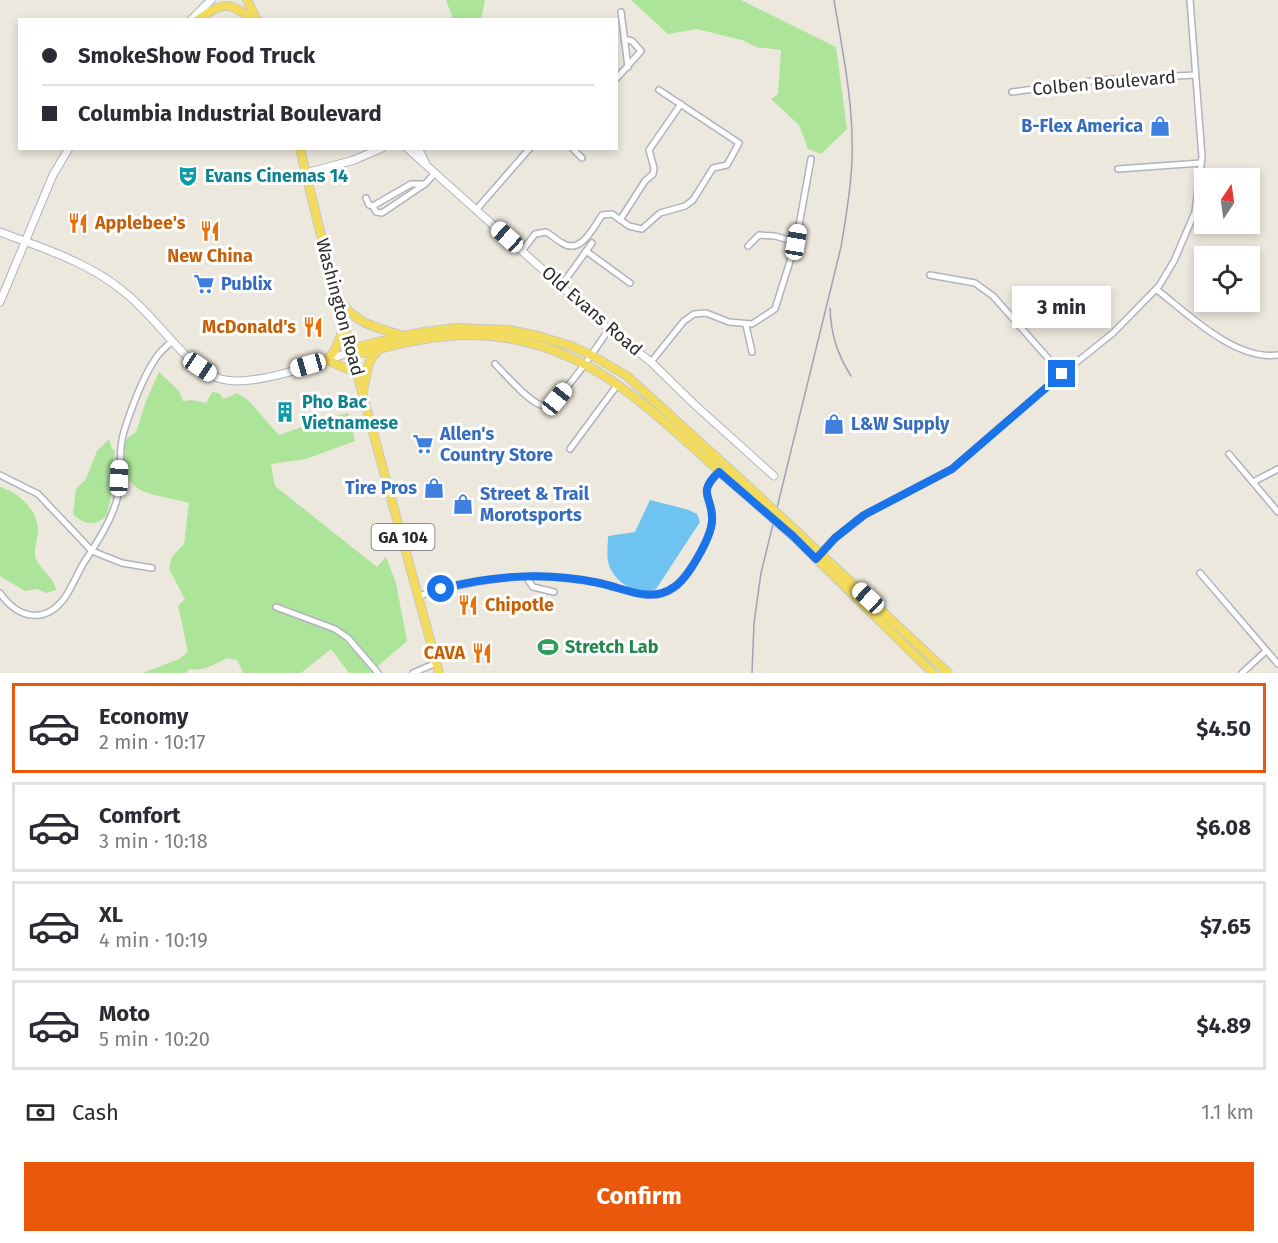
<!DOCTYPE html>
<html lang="en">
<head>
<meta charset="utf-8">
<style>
  body { margin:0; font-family:"Fira Sans",sans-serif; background:#f2f2f3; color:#2b2b33; height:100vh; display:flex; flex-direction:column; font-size:22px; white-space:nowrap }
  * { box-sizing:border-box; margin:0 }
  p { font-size:20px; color:#7c7c81 }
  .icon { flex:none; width:33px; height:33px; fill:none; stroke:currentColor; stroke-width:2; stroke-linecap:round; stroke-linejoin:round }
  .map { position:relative; height:673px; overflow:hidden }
  .panel { display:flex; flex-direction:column; background:#fff; flex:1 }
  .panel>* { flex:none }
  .top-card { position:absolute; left:18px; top:18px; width:600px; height:132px; border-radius:0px; box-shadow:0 3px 9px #0003; display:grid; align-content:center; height:132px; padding:0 24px; background:#fff }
  .needle { width:39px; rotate:13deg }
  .controls { position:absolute; left:1194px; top:168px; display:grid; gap:12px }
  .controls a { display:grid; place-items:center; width:66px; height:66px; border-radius:0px; background:#fff; box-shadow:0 3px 9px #0003; font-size:30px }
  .end { position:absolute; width:27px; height:27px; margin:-14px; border:8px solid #1a73e8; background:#fff; box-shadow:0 0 0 3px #fff }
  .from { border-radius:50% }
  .bubble { position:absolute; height:42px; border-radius:0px; background:#fff; box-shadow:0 3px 9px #0003; font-size:20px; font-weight:700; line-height:42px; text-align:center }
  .car { position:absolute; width:18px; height:36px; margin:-18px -9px; border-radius:8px; box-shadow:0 0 4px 2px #0007; background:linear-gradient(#fff 24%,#345 0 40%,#fff 0 76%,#345 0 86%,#fff 0) }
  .top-card b { display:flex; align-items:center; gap:21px; height:57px; font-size:22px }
  .top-card b+b { border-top:2px solid #e1e1e2 }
  .top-card i { width:15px; height:15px; background:#2b2b33 }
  ul { padding:10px 0 0; list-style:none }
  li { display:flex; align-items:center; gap:18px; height:90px; margin:0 12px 9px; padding:0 12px; border:3px solid #e1e1e2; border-radius:0px }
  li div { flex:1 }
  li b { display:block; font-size:22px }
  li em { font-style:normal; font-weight:700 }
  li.selected { border-color:#ea580c }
  li>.icon { width:54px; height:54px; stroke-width:1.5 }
  .pay { display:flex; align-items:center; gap:15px; height:66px; padding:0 24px; font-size:22px }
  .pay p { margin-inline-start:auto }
  .action { display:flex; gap:12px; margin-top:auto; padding:12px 24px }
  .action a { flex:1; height:69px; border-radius:0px; background:#ea580c; color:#fff; font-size:24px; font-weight:700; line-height:69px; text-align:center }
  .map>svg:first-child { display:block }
  .green { fill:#ace499 }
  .water { fill:#6fc3f0 }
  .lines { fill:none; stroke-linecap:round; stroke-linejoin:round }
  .street-casing { stroke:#b1b2bf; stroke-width:8 }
  .secondary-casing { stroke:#b1b2bf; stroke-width:9 }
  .primary-casing { stroke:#c8c8c8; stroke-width:10 }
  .street { stroke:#fff; stroke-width:5 }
  .secondary { stroke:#fff; stroke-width:7 }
  .primary { stroke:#f3dc5d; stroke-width:8 }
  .rail { stroke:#a0a1b6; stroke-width:1.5 }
  .primary-bridge-casing { stroke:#c8c8c8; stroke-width:10; stroke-linecap:butt }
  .primary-bridge { stroke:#f3dc5d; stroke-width:8 }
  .route { stroke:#1a73e8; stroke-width:8 }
  .labels { text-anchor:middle; stroke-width:6; stroke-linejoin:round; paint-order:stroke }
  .shield { fill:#fff; stroke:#6b6b6b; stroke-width:1.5 }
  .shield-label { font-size:16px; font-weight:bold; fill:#2b2b2b }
  .street-label { font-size:18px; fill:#2b2b2b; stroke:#fff }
  .shop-label { font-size:18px; font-weight:bold; fill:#366cbe; stroke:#fff; text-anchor:start }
  .culture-label { font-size:18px; font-weight:bold; fill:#0d838f; stroke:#fff; text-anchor:start }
  .food-label { font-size:18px; font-weight:bold; fill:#c56008; stroke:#fff; text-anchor:start }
  .leisure-label { font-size:18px; font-weight:bold; fill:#27864d; stroke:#fff; text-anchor:start }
</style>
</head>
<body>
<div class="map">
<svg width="1278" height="673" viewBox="0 0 1278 673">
  <rect width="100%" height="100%" fill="#ede8dd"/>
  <g class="green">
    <polygon points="446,0 485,0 481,19 453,19"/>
    <polygon points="631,0 741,0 836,47 847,129 821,154 808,149 799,125 771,99 778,94 781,50 756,47 742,40 697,29 668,34"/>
    <path d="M 159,372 L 179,391 L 183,401 L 192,400 L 206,403 L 212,392 L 219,393 L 224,399 L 237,393 L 249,401 L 279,435 L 313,423 L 309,413 L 320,420 L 348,413 L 355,441 L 306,459 L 271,464 L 275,486 L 377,567 L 386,557 L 396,583 L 407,641 L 379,665 L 375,673 L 349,673 L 331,649 L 301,673 L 243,673 L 237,660 L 228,658 C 215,663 205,672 190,669 L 185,673 L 143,673 L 179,659 L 188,652 L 178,606 L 185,599 L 169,569 L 172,557 L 184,544 L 189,503 C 145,491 117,497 126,439 L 136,432 L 146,401 Z"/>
    <path d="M 109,439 L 112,449 L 115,451 L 113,460 L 115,470 L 112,471 C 114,486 110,503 106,517 C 93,526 84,525 73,514 L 76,489 L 86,479 L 97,451 Z"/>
    <path d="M 0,487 C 18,492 38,510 38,530 C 38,539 33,551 36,559 C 41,571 54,577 56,590 L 47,593 L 37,589 L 25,591 L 0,576 Z"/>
  </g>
  <path class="water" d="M 650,500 L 689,510 L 697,514 L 700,522 L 656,589 C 638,597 615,583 609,565 C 606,557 608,545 608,536 L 635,532 Z"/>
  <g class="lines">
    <g class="street-casing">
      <g id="street">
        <polyline points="621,12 628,67"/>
        <polyline points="616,79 641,51 632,41 624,39"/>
        <polyline points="1012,92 1099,80 1195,75"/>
        <polyline points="572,148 582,158"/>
        <polyline points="1118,169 1201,163"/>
        <polyline points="366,198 369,205 373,206 411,184 425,184 435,173"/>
        <polyline points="373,206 376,212 382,213 425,184"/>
        <polyline points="476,210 530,148"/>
        <polyline points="620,220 645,181 653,174 654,168 649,150 681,104"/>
        <polyline points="748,246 759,235 775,236 796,242"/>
        <path d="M 522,251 L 535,234 L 546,232 C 552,235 556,240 562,243 C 581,255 593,228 602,215 L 612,214 L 629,226 L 642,229 L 660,213 L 685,206 L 693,200 L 713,168 L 727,165 L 739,143 L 659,90"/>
        <polyline points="586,251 630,283"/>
        <polyline points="930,275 975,283 993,296 1062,374"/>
        <polyline points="561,286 592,243"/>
        <path d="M 1156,289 C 1188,314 1235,361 1278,355"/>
        <polyline points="746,325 752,352"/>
        <polyline points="651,362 684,321 694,314 706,313 729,322 752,324 775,309 796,242 811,159"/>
        <path d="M 495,364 C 505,374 528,401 541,405 C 558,409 599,343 609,329"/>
        <polyline points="570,449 618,384"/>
        <polyline points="1229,454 1278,512"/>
        <polyline points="0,475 38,494 92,551 122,563 152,568"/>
        <polyline points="1253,482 1278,469"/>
        <polyline points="819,555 835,538 864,515 952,469 1062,374 1113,333 1159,286 1174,261 1195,212 1202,157 1190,0"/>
        <polyline points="1200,573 1278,664"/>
        <polyline points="526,577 533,587 554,592"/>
        <path d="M 0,593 C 18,619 46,625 66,596 C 72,586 77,575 83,564 C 96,544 113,519 118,495 C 123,473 117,450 125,428 C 132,407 142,379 154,361 C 158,353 166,347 172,341"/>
        <path d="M 418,596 C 467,582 521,571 572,579 C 581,580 590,581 599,583 C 623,588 650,604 674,588 C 688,578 711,538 712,521 C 714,497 695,495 719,472"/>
        <polyline points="276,607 335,629 348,638 378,673"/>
        <polyline points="413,673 436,663"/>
        <polyline points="1242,673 1266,651"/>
      </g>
    </g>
    <g class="secondary-casing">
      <g id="secondary">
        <polyline points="191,20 211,0"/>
        <polyline points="407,148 609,329 651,362 695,405 774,476"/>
        <polyline points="414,148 420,152 425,162"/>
        <polyline points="306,173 354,160 382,148"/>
        <path d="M 0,232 C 42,248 88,262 123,291 C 150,312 169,341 194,363 C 201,369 212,376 221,379 C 253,388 319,363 350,352"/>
        <polyline points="0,302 53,175 69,148"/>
      </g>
    </g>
    <g class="primary-casing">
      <g id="primary">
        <polyline points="247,0 257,20"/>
        <path d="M 198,20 C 220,3 230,0 252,20"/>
        <path d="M 300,148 C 341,325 392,498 439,673"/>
        <path d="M 338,298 C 356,325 376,327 404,336"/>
        <polyline points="344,327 335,350 327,360 357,373"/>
        <polyline points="350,352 361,346 417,333 455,328 509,330 538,336 571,346 591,355 627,376 749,487"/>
        <path d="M 352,352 L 363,353 C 398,344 433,335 470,335 C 593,335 663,425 749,497"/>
        <polyline points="363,391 369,362 378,350"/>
        <polyline points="793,528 948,673"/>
        <polyline points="793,536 933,673"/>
      </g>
    </g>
    <use href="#street" class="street"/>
    <use href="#secondary" class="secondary"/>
    <use href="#primary" class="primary"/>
    <g class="rail">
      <path d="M 830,308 C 831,334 837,354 851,376"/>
      <path d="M 752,673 L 754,623 L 761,573 L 841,247 C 846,218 851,189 852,160 C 854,106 843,53 834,0"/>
    </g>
    <g class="primary-bridge-casing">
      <g id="primary-bridge">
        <polyline points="749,487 793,528"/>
        <polyline points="749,497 793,536"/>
      </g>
    </g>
    <use href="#primary-bridge" class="primary-bridge"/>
  </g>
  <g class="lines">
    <path class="route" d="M 441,589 C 491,575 549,572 599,583 C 624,588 651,604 674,587 C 688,578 711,538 712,521 C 714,497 695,494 719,472 L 793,536 L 816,559 L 835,538 L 864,515 L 952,469 L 1062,374"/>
  </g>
  <defs>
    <g id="shop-bare" transform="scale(1.62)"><path d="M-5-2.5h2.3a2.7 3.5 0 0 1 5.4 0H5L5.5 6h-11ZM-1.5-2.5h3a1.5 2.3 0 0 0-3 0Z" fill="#3f7fe0" stroke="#fff" stroke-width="2.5" paint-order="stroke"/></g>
    <g id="theatre-bare" transform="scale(1.62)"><path d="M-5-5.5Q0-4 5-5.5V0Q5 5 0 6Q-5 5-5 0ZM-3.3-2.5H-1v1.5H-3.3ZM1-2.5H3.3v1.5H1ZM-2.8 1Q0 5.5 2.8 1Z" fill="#0f9aa8" stroke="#fff" stroke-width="2.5" paint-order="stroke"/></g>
    <g id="restaurant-bare" transform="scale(1.62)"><path d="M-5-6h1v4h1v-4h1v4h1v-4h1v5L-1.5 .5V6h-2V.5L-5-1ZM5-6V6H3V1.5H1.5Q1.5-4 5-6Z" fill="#e8710a" stroke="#fff" stroke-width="2.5" paint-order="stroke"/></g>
    <g id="supermarket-bare" transform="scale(1.62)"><path d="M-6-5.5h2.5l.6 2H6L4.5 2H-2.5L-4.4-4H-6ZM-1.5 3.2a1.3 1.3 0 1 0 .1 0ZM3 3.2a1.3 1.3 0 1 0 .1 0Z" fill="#3f7fe0" stroke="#fff" stroke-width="2.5" paint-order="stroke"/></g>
    <g id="building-bare" transform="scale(1.62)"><path d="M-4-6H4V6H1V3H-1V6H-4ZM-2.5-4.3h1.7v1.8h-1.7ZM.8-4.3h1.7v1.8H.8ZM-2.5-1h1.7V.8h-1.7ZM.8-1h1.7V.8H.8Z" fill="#0f9aa8" stroke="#fff" stroke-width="2.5" paint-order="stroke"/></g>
    <g id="stadium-bare" transform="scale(1.62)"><path d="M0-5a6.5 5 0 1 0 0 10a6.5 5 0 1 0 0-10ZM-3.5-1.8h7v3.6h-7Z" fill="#2e9e5b" stroke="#fff" stroke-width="2.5" paint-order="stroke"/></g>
  </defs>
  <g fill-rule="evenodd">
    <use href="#shop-bare" x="1160" y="126"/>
    <use href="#theatre-bare" x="188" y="176"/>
    <use href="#restaurant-bare" x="78" y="223"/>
    <use href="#restaurant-bare" x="210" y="231"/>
    <use href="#supermarket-bare" x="204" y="284"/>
    <use href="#restaurant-bare" x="313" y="327"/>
    <use href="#building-bare" x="285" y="412"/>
    <use href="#shop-bare" x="834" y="424"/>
    <use href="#supermarket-bare" x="423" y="444"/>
    <use href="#shop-bare" x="434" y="488"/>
    <use href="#shop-bare" x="463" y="504"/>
    <use href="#restaurant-bare" x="468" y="605"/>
    <use href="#stadium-bare" x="548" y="647"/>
    <use href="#restaurant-bare" x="482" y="653"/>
  </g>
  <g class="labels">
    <rect class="shield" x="371.5" y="524" width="63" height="26" rx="4.5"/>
    <g class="shield-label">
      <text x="403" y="543">GA 104</text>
    </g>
    <g class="street-label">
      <text transform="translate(1104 83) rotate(-5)" y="6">Colben Boulevard</text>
      <text transform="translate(340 307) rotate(75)" y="6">Washington Road</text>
      <text transform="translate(592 311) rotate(41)" y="6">Old Evans Road</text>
    </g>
    <g class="shop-label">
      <text x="1143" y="132" text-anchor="end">B-Flex America</text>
      <text x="221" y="290">Publix</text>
      <text x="851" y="430">L&amp;W Supply</text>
      <text x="440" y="440">Allen's<tspan x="440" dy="21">Country Store</tspan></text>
      <text x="417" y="494" text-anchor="end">Tire Pros</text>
      <text x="480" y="500">Street &amp; Trail<tspan x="480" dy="21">Morotsports</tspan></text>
    </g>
    <g class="culture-label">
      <text x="205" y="182">Evans Cinemas 14</text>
      <text x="302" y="408">Pho Bac<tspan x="302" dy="21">Vietnamese</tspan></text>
    </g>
    <g class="food-label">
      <text x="95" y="229">Applebee's</text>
      <text x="210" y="262" text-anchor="middle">New China</text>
      <text x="296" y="333" text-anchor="end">McDonald's</text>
      <text x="485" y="611">Chipotle</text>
      <text x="465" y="659" text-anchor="end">CAVA</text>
    </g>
    <g class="leisure-label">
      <text x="565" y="653">Stretch Lab</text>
    </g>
  </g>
</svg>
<div class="controls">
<a><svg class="needle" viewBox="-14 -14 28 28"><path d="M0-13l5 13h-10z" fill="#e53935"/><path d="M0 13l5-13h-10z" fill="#7c7c81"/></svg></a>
<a><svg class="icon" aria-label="locate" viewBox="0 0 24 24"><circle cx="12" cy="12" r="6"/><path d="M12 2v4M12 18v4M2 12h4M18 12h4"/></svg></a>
</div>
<i class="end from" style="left:441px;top:589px"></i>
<i class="end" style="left:1062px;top:374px"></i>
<div class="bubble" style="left:1012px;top:286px;width:99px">3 min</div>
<i class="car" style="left:507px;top:237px;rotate:312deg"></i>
<i class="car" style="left:796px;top:242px;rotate:10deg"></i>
<i class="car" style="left:308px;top:365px;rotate:254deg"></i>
<i class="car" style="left:200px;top:367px;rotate:124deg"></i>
<i class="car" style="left:557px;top:399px;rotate:39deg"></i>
<i class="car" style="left:119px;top:478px;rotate:2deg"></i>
<i class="car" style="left:868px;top:598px;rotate:313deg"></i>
<div class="top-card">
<b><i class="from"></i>SmokeShow Food Truck</b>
<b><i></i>Columbia Industrial Boulevard</b>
</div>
</div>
<section class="panel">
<ul>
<li class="selected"><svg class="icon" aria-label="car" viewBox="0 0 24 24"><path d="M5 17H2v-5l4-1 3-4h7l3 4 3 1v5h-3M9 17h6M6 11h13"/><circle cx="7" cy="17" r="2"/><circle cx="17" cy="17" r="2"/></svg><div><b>Economy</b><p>2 min · 10:17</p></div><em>$4.50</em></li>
<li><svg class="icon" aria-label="car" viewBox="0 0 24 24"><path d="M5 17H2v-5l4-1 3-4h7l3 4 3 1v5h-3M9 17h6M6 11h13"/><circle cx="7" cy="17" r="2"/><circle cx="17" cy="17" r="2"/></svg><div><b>Comfort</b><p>3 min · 10:18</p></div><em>$6.08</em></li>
<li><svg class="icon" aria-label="car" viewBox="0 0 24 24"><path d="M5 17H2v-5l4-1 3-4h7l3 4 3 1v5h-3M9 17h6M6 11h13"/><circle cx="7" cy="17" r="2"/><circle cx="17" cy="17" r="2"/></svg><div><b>XL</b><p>4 min · 10:19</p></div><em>$7.65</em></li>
<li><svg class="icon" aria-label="car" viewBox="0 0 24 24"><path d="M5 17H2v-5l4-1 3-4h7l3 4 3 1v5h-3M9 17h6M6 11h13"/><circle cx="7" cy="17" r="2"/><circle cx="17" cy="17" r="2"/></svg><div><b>Moto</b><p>5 min · 10:20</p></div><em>$4.89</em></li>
</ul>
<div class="pay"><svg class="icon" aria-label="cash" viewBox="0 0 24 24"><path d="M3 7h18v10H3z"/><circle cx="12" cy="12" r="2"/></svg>Cash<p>1.1 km</p></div>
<div class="action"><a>Confirm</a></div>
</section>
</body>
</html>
